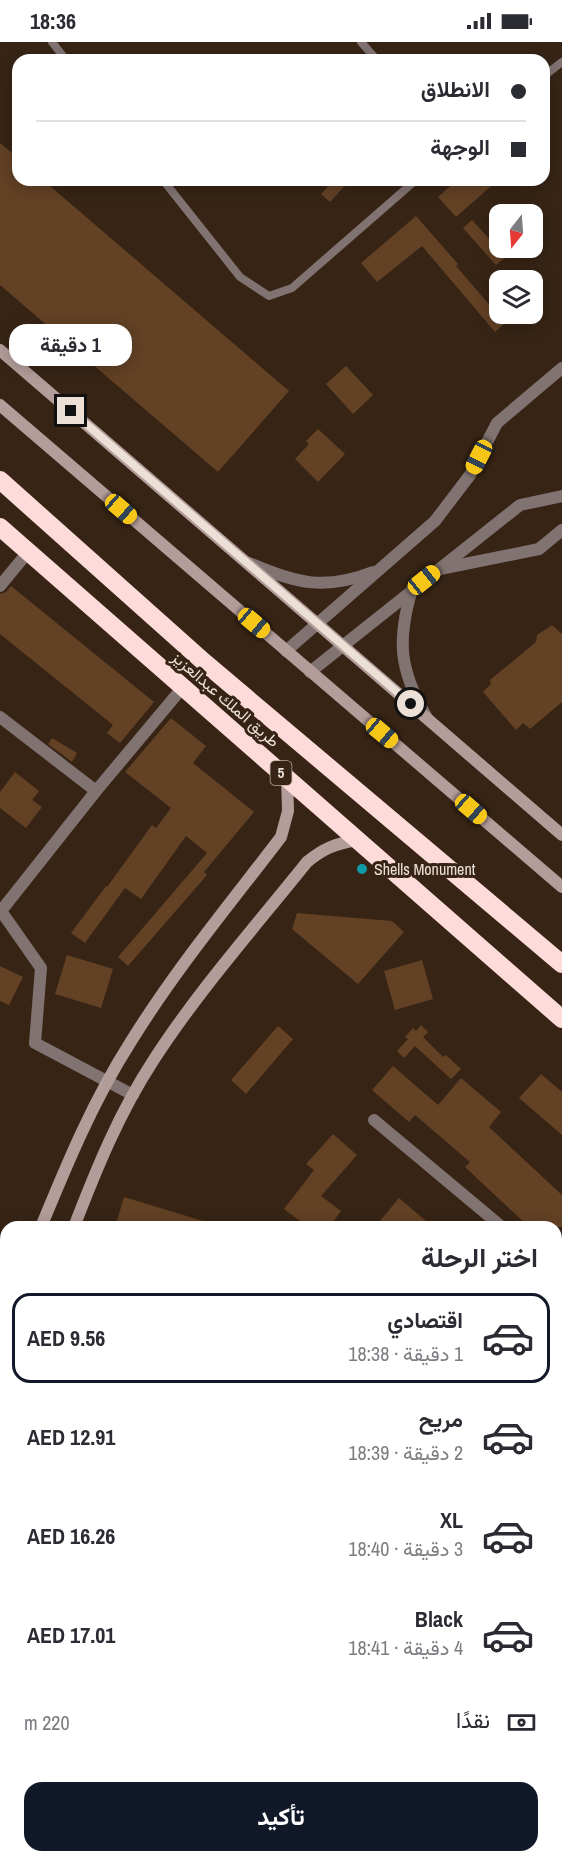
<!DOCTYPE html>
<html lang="ar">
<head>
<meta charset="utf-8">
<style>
  body { margin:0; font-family:"Archivo Narrow",Vazirmatn,sans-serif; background:#f7f7f7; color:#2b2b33; direction:rtl; height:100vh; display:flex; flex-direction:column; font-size:22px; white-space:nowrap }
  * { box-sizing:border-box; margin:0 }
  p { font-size:20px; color:#7c7c81 }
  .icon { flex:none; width:33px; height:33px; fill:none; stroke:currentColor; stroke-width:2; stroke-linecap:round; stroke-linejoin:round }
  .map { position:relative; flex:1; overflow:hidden; direction:ltr }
  .panel { position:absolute; left:0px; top:1179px; width:562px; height:642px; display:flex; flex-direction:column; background:#fff; border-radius:18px 18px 0 0; box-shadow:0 3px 15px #0003; direction:rtl }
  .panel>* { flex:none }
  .guide { position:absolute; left:12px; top:12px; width:538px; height:132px; border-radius:18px; box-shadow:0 3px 15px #0003; direction:rtl; display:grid; align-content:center; height:132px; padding:0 24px; background:#fff }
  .needle { width:39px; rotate:197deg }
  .tools { position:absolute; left:489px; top:162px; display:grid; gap:12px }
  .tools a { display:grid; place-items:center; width:54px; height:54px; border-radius:12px; background:#fff; box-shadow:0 3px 15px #0003; font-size:30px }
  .end { position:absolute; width:27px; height:27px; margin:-14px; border:8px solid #ece0d6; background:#111; box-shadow:0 0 0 3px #111 }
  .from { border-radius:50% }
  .bubble { position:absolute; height:42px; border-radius:18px; background:#fff; box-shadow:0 3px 15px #0003; font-size:20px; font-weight:700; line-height:42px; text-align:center; direction:rtl }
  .car { position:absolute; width:18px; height:36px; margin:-18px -9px; border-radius:8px; box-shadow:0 0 4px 2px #0007; background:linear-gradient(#f5c518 24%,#345 0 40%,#f5c518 0 76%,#345 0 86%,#f5c518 0) }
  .guide b { display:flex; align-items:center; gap:21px; height:57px; font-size:22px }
  .guide b+b { border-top:2px solid #e1e1e2 }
  .guide i { width:15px; height:15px; background:#2b2b33 }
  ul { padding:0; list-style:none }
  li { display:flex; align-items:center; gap:18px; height:90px; margin:0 12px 9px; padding:0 12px; border:3px solid transparent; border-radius:18px }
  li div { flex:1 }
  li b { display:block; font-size:22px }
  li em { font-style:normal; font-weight:700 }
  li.active { border-color:#111827 }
  li>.icon { width:54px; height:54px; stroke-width:1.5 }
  h2 { padding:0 24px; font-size:27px; line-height:72px }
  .pay { display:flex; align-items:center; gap:15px; height:66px; padding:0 24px; font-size:22px }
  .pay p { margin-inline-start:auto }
  .action { display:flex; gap:12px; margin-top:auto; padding:12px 24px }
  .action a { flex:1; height:69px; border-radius:18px; background:#111827; color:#fff; font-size:24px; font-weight:700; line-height:69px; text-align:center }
  .status { display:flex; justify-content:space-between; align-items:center; height:42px; padding:0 30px; background:#fff; direction:ltr }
  .status svg { height:16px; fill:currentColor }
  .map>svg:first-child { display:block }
  .building { fill:#624125 }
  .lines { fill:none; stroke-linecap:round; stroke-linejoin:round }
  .lane { stroke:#807372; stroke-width:8 }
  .street { stroke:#807372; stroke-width:12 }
  .secondary { stroke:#b39d9b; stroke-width:12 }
  .highway { stroke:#fddbd8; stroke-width:18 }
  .route { stroke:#ece0d6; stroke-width:8 }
  .culture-dot { fill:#0f9aa8; stroke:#372415; stroke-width:2 }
  .labels { text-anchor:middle; stroke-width:6; stroke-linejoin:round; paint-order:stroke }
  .shield { fill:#372415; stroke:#b6a89c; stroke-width:1.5 }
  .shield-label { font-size:15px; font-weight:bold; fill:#ece0d6 }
  .street-label { font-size:16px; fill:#ece0d6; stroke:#372415 }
  .poi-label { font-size:16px; fill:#ece0d6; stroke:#372415; text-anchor:start }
</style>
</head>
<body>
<div class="status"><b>18:36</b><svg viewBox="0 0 49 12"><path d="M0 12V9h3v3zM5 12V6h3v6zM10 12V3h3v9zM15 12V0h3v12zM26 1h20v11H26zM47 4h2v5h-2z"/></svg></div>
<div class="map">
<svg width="562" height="1821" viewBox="0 0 562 1821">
  <rect width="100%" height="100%" fill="#372415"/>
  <g class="building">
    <polygon points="0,101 18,116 18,138 43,138 289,349 218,430 0,243"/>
    <polygon points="334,138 350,138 330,160 321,152"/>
    <polygon points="457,138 498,138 456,175 438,155"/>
    <polygon points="416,174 458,222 456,224 505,281 495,290 422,204 377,240 361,221"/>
    <polygon points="472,178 506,215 496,223 463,186"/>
    <polygon points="346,324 373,353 353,372 326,342"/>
    <polygon points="318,387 345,412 318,440 295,417 309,402 306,399"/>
    <polygon points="11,544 154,660 120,701 107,691 113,683 0,592 0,552 6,550"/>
    <polygon points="552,583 562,592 562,660 530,687 523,681 516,688 483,650 491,642 490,638 536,600 537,593"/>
    <polygon points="171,676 206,704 193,721 254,770 204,830 207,833 128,924 118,915 207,811 186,794 141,857 125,846 85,901 71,891 106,844 107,845 152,783 156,786 171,766 125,730"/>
    <polygon points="52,696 77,711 72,720 48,702"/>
    <polygon points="15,730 39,749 32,758 42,765 26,786 0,766 0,750"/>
    <polygon points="297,871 392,879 404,890 358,942 292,887"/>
    <polygon points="67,913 113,927 101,966 55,952"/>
    <polygon points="422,918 433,957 395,968 384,929"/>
    <polygon points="0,924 23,935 9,963 0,959"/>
    <polygon points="421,983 428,990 423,995 443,1015 446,1013 461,1027 451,1037 415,1004 404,1016 397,1009 408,997 405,995 413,986 416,989"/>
    <polygon points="278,984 293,997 246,1052 231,1038"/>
    <polygon points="393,1024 438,1063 461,1036 501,1070 489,1085 562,1153 562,1185 529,1185 465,1125 470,1120 415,1073 409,1080 372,1048"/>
    <polygon points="541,1032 562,1050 562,1093 519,1056"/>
    <polygon points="333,1092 357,1113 321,1154 341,1169 329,1185 308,1185 284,1167 314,1128 306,1122"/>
    <polygon points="124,1155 213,1182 213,1185 115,1185"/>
    <polygon points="399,1156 433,1185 375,1185"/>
  </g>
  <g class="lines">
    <g class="lane">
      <polyline points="52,0 66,18"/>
      <polyline points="361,0 377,18"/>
      <polyline points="544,34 562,20"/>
      <polyline points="163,138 240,235 269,254 292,246 416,138"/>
    </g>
    <g class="street">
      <path d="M 249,521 C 295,541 324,549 373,530"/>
      <polyline points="440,527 539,507 562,488"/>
      <polyline points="0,544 28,510"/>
      <path d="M 412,547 C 397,598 399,627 426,674"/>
      <polyline points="286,609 435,479 470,433 497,381 562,326"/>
      <polyline points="310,630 520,463 562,454"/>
      <polyline points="0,675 96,749"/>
      <polyline points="133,1053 35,1001 41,926 1,869 96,749 183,645"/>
      <polyline points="374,1078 502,1185"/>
      <polyline points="556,1230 562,1235"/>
      <polyline points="556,1401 562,1384"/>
      <polyline points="0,1646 6,1646"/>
      <polyline points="556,1746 562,1746"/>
      <polyline points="0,1787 6,1787"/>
      <polyline points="506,1815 506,1821"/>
    </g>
    <g class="secondary">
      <polyline points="0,308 562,793"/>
      <polyline points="0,363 562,845"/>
      <path d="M 41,1185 C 67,1122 93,1059 130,1001 C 175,928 229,863 281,795 L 288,769 L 287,736"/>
      <path d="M 74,1185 C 96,1128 119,1071 153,1019 C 198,949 255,885 307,820 C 324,806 335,802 357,798"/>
      <polyline points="0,1296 6,1279"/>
      <polyline points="0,1422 6,1398"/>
    </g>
    <g class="highway">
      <polyline points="0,438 204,620 562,922"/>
      <polyline points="0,485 562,977"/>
    </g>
  </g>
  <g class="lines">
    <polyline class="route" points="71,369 411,662"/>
  </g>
  <circle class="culture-dot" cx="362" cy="827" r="6"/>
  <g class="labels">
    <rect class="shield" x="270.5" y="719" width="21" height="24" rx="4.5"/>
    <g class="shield-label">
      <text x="281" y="736">5</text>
    </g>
    <g class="street-label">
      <text transform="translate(226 657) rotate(41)" y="6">طريق الملك عبدالعزيز</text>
    </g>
    <g class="poi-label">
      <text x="374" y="833">Shells Monument</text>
    </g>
  </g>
</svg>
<div class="tools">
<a><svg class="needle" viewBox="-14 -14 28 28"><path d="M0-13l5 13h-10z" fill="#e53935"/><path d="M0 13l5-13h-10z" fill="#7c7c81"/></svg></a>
<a><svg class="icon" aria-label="layers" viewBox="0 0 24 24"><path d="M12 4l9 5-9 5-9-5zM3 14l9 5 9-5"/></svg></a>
</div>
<i class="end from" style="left:411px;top:662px"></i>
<i class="end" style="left:71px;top:369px"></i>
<div class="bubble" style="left:9px;top:282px;width:123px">1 دقيقة</div>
<i class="car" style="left:479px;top:415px;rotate:207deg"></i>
<i class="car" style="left:121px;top:467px;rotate:131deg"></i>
<i class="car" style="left:424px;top:538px;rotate:51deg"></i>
<i class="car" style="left:254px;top:581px;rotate:130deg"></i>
<i class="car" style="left:382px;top:691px;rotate:130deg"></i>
<i class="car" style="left:471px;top:767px;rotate:131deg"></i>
<div class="guide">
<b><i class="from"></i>الانطلاق</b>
<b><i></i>الوجهة</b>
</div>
<section class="panel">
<h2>اختر الرحلة</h2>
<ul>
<li class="active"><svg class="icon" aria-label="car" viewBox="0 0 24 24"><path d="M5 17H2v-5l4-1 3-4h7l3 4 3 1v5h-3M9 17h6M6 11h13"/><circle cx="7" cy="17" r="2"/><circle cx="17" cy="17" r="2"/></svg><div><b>اقتصادي</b><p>1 دقيقة · 18:38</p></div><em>AED 9.56</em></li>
<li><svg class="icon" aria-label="car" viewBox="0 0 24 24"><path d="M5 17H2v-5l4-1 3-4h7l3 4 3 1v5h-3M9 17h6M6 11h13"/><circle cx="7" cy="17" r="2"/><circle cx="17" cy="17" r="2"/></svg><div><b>مريح</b><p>2 دقيقة · 18:39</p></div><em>AED 12.91</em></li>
<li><svg class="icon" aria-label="car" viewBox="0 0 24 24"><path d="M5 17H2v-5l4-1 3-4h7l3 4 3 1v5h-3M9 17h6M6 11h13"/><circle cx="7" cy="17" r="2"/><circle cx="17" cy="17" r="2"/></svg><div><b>XL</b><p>3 دقيقة · 18:40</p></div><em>AED 16.26</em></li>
<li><svg class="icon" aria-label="car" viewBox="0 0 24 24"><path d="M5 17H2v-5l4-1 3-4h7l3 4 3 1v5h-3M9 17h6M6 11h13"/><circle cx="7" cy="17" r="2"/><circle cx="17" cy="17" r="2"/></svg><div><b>Black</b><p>4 دقيقة · 18:41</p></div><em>AED 17.01</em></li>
</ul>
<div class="pay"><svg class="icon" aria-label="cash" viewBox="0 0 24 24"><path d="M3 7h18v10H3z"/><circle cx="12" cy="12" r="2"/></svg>نقدًا<p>220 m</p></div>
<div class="action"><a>تأكيد</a></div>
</section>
</div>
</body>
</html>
